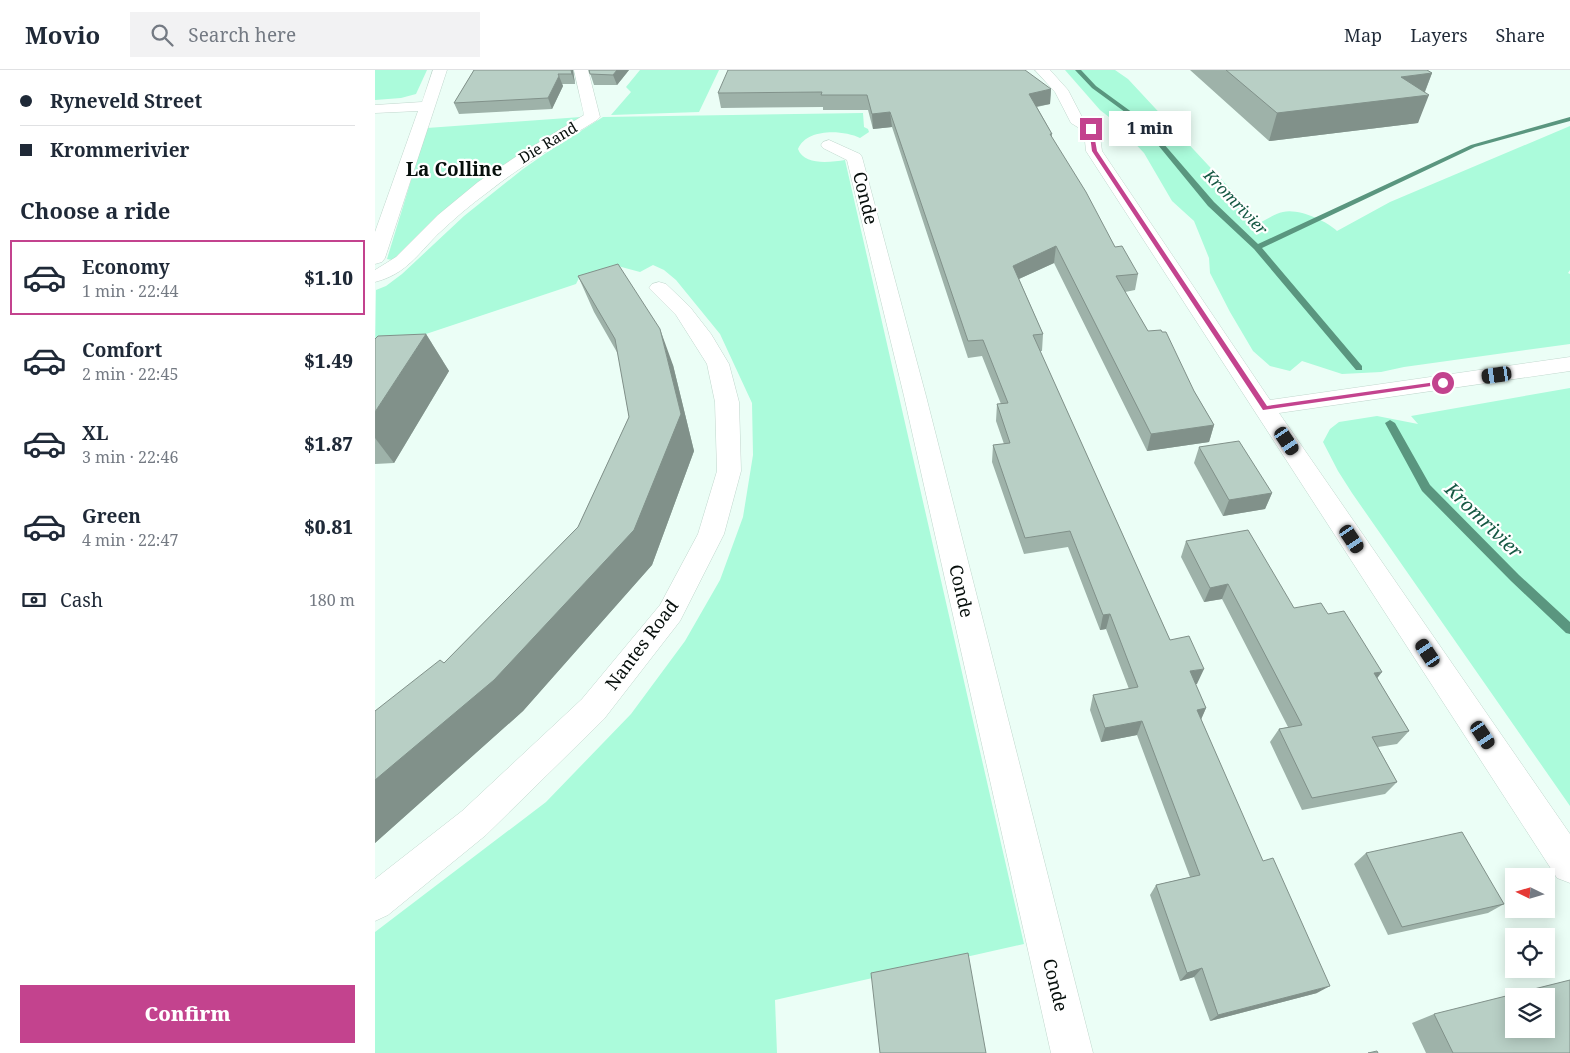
<!DOCTYPE html>
<html lang="en">
<head>
<meta charset="utf-8">
<style>
  body { margin:0; font-family:"Noto Serif",serif; background:#f2f2f3; color:#1f2937; height:100vh; display:flex; flex-direction:column; font-size:19px; white-space:nowrap }
  * { box-sizing:border-box; margin:0 }
  p { font-size:16px; color:#747a83 }
  .icon { flex:none; width:28px; height:28px; fill:none; stroke:currentColor; stroke-width:2; stroke-linecap:round; stroke-linejoin:round }
  .map { position:relative; flex:1; overflow:hidden }
  .sheet { display:flex; flex-direction:column; background:#fff; width:375px }
  .sheet>* { flex:none }
  .hud { display:grid; align-content:center; height:110px; padding:0 20px; background:#fff }
  .needle { width:32px; rotate:275deg }
  .tools { position:absolute; left:1130px; top:798px; display:grid; gap:10px }
  .tools a { display:grid; place-items:center; width:50px; height:50px; border-radius:0px; background:#fff; box-shadow:0 2px 12px #0003; font-size:25px }
  .end { position:absolute; width:22px; height:22px; margin:-11px; border:6px solid #c3438e; background:#fff; box-shadow:0 0 0 2px #fff }
  .from { border-radius:50% }
  .bubble { position:absolute; height:35px; border-radius:0px; background:#fff; box-shadow:0 2px 12px #0003; font-size:16px; font-weight:800; line-height:35px; text-align:center }
  .car { position:absolute; width:15px; height:30px; margin:-15px -8px; border-radius:6px; box-shadow:0 0 4px 1px #0007; background:linear-gradient(#222 24%,#8ab4d8 0 40%,#222 0 76%,#8ab4d8 0 86%,#222 0) }
  .hud b { display:flex; align-items:center; gap:18px; height:48px; font-size:19px }
  .hud b+b { border-top:1px solid #e0e1e3 }
  .hud i { width:12px; height:12px; background:#1f2937 }
  ul { padding:0; list-style:none }
  li { display:flex; align-items:center; gap:15px; height:75px; margin:0 10px 8px; padding:0 10px; border:2px solid transparent; border-radius:0px }
  li div { flex:1 }
  li b { display:block; font-size:19px }
  li em { font-style:normal; font-weight:800 }
  li.on { border-color:#c3438e }
  li>.icon { width:45px; height:45px; stroke-width:1.5 }
  h2 { padding:0 20px; font-size:22px; line-height:60px }
  .pay { display:flex; align-items:center; gap:12px; height:55px; padding:0 20px; font-size:19px }
  .pay p { margin-inline-start:auto }
  .button { display:flex; gap:10px; margin-top:auto; padding:10px 20px }
  .button a { flex:1; height:58px; border-radius:0px; background:#c3438e; color:#fff; font-size:20px; font-weight:800; line-height:58px; text-align:center }
  header { display:flex; align-items:center; gap:30px; box-sizing:border-box; height:70px; padding:0 25px; background:#fff; border-bottom:1px solid #e0e1e3 }
  header strong { font-size:24px }
  nav { display:flex; gap:28px; margin-inline-start:auto; font-size:18px }
  .search { width:350px; height:45px; background:#f2f2f3; display:flex; align-items:center; gap:12px; box-sizing:border-box; padding:0 18px; border-radius:0px; color:#747a83; font-size:19px }
  main { display:flex; flex:1; min-height:0 }
  .map>svg:first-child { display:block }
  .green { fill:#abfbdb }
  .lines { fill:none; stroke-linecap:round; stroke-linejoin:round }
  .stream { fill:#5a967f; fill-rule:evenodd }
  .street-casing { stroke:#c0d7cd; stroke-width:1 }
  .street { fill:#fff; fill-rule:evenodd }
  .wall { fill:#9eb2a9 }
  .shaded-wall { fill:#81918a }
  .building { fill:#b8cfc5; stroke:#81918a; fill-rule:evenodd }
  .route { fill:#c3438e }
  .labels { text-anchor:middle; stroke-width:4.5; stroke-linejoin:round; paint-order:stroke }
  .far-street-label { font-size:15px; fill:#060e0b; stroke:#fff }
  .far-water-label { font-size:16px; font-style:italic; fill:#155843; stroke:#fff }
  .street-label { font-size:18px; fill:#060e0b; stroke:#fff }
  .far-district-label { font-size:19px; font-weight:bold; fill:#060e0b; stroke:#fff }
  .water-label { font-size:19px; font-style:italic; fill:#155843; stroke:#fff }
</style>
</head>
<body>
<header>
<strong>Movio</strong>
<div class="search"><svg class="icon" aria-label="search" viewBox="0 0 24 24"><circle cx="10" cy="10" r="6"/><path d="M15 15l6 6"/></svg>Search here</div>
<nav><a>Map</a><a>Layers</a><a>Share</a></nav>
</header>
<main>
<section class="sheet">
<div class="hud">
<b><i class="from"></i>Ryneveld Street</b>
<b><i></i>Krommerivier</b>
</div>
<h2>Choose a ride</h2>
<ul>
<li class="on"><svg class="icon" aria-label="car" viewBox="0 0 24 24"><path d="M5 17H2v-5l4-1 3-4h7l3 4 3 1v5h-3M9 17h6M6 11h13"/><circle cx="7" cy="17" r="2"/><circle cx="17" cy="17" r="2"/></svg><div><b>Economy</b><p>1 min · 22:44</p></div><em>$1.10</em></li>
<li><svg class="icon" aria-label="car" viewBox="0 0 24 24"><path d="M5 17H2v-5l4-1 3-4h7l3 4 3 1v5h-3M9 17h6M6 11h13"/><circle cx="7" cy="17" r="2"/><circle cx="17" cy="17" r="2"/></svg><div><b>Comfort</b><p>2 min · 22:45</p></div><em>$1.49</em></li>
<li><svg class="icon" aria-label="car" viewBox="0 0 24 24"><path d="M5 17H2v-5l4-1 3-4h7l3 4 3 1v5h-3M9 17h6M6 11h13"/><circle cx="7" cy="17" r="2"/><circle cx="17" cy="17" r="2"/></svg><div><b>XL</b><p>3 min · 22:46</p></div><em>$1.87</em></li>
<li><svg class="icon" aria-label="car" viewBox="0 0 24 24"><path d="M5 17H2v-5l4-1 3-4h7l3 4 3 1v5h-3M9 17h6M6 11h13"/><circle cx="7" cy="17" r="2"/><circle cx="17" cy="17" r="2"/></svg><div><b>Green</b><p>4 min · 22:47</p></div><em>$0.81</em></li>
</ul>
<div class="pay"><svg class="icon" aria-label="cash" viewBox="0 0 24 24"><path d="M3 7h18v10H3z"/><circle cx="12" cy="12" r="2"/></svg>Cash<p>180 m</p></div>
<div class="button"><a>Confirm</a></div>
</section>
<div class="map">
<svg width="1195" height="983" viewBox="0 0 1195 983">
  <rect width="100%" height="100%" fill="#ebfef6"/>
  <g class="green">
    <polygon points="0,0 52,0 41,24 26,28 0,30"/>
    <polygon points="265,0 344,0 324,42 236,45 256,22 251,17"/>
    <path d="M 690,0 L 740,0 L 753,9 L 886,152 C 893,149 901,143 908,142 C 923,138 952,151 962,161 L 1015,132 L 1195,56 L 1195,200 L 1193,203 L 1195,204 L 1195,274 L 1029,297 L 1006,302 L 967,304 L 927,291 L 915,301 L 895,296 L 878,281 L 855,242 L 835,203 L 834,188 L 819,151 L 797,131 L 769,83 L 739,51 L 725,40 Z"/>
    <path d="M 488,43 L 489,57 L 493,59 L 494,62 L 485,68 C 468,60 432,58 423,79 C 429,96 456,92 470,90 L 649,874 L 400,930 L 402,983 L 0,983 L 0,862 L 171,732 L 256,644 L 310,571 L 345,510 L 368,447 L 378,385 L 377,333 L 345,264 L 301,210 L 289,200 L 278,195 L 265,202 L 239,195 L 205,206 L 201,214 L 0,281 L 1,220 L 11,216 L 27,204 L 89,146 L 148,99 L 174,81 L 228,47 Z"/>
    <polygon points="206,47 23,186 17,190 12,189 52,58"/>
    <polygon points="1195,318 1195,736 977,423 963,401 948,372 955,359 964,352 1002,346 1043,354 1036,346"/>
  </g>
  <g class="lines">
    <g class="stream">
      <polygon points="700,0 706,0 721,16 769,51 839,132 883,174 1096,75 1195,47 1195,51 1100,77 887,178 987,296 987,300 981,300 879,179 833,136 765,53 717,18"/>
      <polygon points="1015,350 1020,353 1055,415 1144,505 1195,552 1195,564 1191,563 1136,511 1047,421 1010,353"/>
    </g>
    <g class="street-casing">
      <g id="street">
        <polygon points="58,0 72,0 10,188 7,192 0,194 0,162 43,41 0,43 0,35 47,32"/>
        <path d="M 199,0 L 213,0 L 225,47 L 222,50 C 185,73 147,95 113,122 C 95,135 79,149 63,164 C 42,185 31,204 0,212 L 0,200 L 21,187 L 63,145 L 103,112 L 145,84 L 209,45 Z"/>
        <polygon points="660,0 675,0 693,20 707,47 724,59 727,81 895,330 1195,287 1195,301 904,343 1195,764 1195,813 1182,808 711,81 709,61 696,53 680,22"/>
        <polygon points="454,70 485,84 487,87 551,326 718,983 676,983 529,326 472,90 448,78 446,75 448,72"/>
        <polygon points="284,212 291,214 315,237 336,264 354,294 364,332 366,401 349,464 305,551 229,649 111,765 13,845 0,851 0,809 87,741 207,629 285,535 323,464 342,401 340,332 332,294 301,245 274,218 277,214"/>
      </g>
    </g>
    <use href="#street" class="street"/>
  </g>
  <g class="wall">
    <polygon points="99,0 198,0 200,14 187,14 188,16 177,39 84,44 79,33"/>
    <polygon points="214,0 254,0 242,15 219,15"/>
    <polygon points="815,0 1052,0 1057,3 1050,22 1043,53 894,71"/>
    <polygon points="676,19 675,34 662,37 677,64 677,68 740,177 763,204 760,220 750,222 773,261 819,321 839,355 834,372 772,381 679,193 644,209 668,264 667,281 665,281 795,570 822,614 820,614 831,638 826,649 942,923 835,951 819,907 805,911 775,825 781,815 815,807 762,665 726,672 715,640 718,625 754,619 731,559 725,560 693,477 649,484 617,392 618,375 629,374 621,351 622,334 626,334 607,286 593,288 517,57 498,59 493,40 448,40 448,37 346,38 343,23"/>
    <polygon points="203,206 298,295 319,381 277,495 148,641 0,773 0,641 69,593 203,457 254,347 243,284 219,242"/>
    <polygon points="51,264 74,301 19,393 0,394 0,269"/>
    <polygon points="824,377 897,423 890,439 848,446 819,393"/>
    <polygon points="811,471 919,538 953,544 1002,608 1034,661 1022,674 1003,677 1022,712 1010,724 927,740 895,672 904,659 913,657 847,529 829,532 806,487"/>
    <polygon points="991,783 1129,834 1113,843 1013,865 979,794"/>
    <polygon points="1059,944 1195,983 1051,983 1037,953"/>
  </g>
  <g class="shaded-wall">
    <polygon points="196,0 198,0 200,14 197,4"/>
    <polygon points="242,0 254,0 242,15 238,5"/>
    <polygon points="1057,3 1048,26 1054,25 1043,53 894,71 902,43 1026,7"/>
    <polygon points="184,6 188,16 177,39 173,28"/>
    <polygon points="676,19 675,34 653,38 654,24"/>
    <polygon points="515,42 517,57 498,59 497,44"/>
    <polygon points="681,176 679,193 637,212 638,196"/>
    <polygon points="285,259 298,295 319,381 277,495 148,641 0,773 0,710 306,344"/>
    <polygon points="51,264 74,301 19,393 0,368 0,342"/>
    <polygon points="839,355 834,372 772,381 776,364"/>
    <polygon points="897,423 890,439 848,446 854,430"/>
    <polygon points="853,514 847,529 829,532 835,518"/>
    <polygon points="735,544 731,559 725,560 728,545"/>
    <polygon points="829,599 822,614 809,616 815,601"/>
    <polygon points="1007,602 996,616 999,603"/>
    <polygon points="831,638 825,652 822,640"/>
    <polygon points="767,651 762,665 726,672 730,658"/>
    <polygon points="827,898 819,907 805,911 812,903"/>
    <polygon points="955,916 942,923 835,951 843,945"/>
  </g>
  <g class="building">
    <polygon points="99,0 196,0 197,4 183,4 184,6 173,28 79,33"/>
    <polygon points="214,0 242,0 238,5 215,4"/>
    <polygon points="353,0 650,0 676,19 654,24 677,64 675,64 711,122 740,177 747,176 763,204 741,206 773,261 786,260 787,262 791,262 819,321 839,355 776,364 681,176 638,196 668,264 658,265 795,570 814,566 829,599 815,601 831,638 822,640 888,791 898,788 955,916 843,945 827,898 812,903 781,815 825,805 767,651 730,658 718,625 763,617 735,544 728,545 695,461 650,468 618,375 635,373 622,334 633,333 608,270 593,271 515,42 497,44 492,25 446,25 447,22 343,23"/>
    <polygon points="851,0 1052,0 1057,3 1026,7 1054,25 902,43"/>
    <polygon points="243,194 285,259 306,344 259,460 119,610 0,710 0,641 65,590 69,593 203,457 254,347 240,269 203,206"/>
    <polygon points="51,264 0,342 0,269 3,266"/>
    <polygon points="864,371 897,423 854,430 824,377"/>
    <polygon points="873,460 919,538 946,533 953,544 969,541 1007,602 999,603 1034,661 997,667 1022,712 937,728 904,659 927,655 853,514 835,518 811,471"/>
    <polygon points="1087,762 1129,834 1027,857 991,783"/>
    <polygon points="593,883 611,983 505,983 496,903"/>
    <path d="M 1195,910 L 1195,983 L 1078,983 L 1059,944 ZM 1139,926 L 1171,926 L 1171,959 L 1139,959 Z"/>
    <polygon points="1002,981 1003,983 993,983"/>
  </g>
  <polygon class="route" points="714,58 718,59 722,81 892,336 1068,311 1071,313 1070,314 888,340 717,81"/>
  <g class="labels">
    <g class="far-street-label">
      <text transform="translate(173 73) rotate(-31)" y="5">Die Rand</text>
    </g>
    <g class="far-water-label">
      <text transform="translate(861 132) rotate(46)" y="6">Kromrivier</text>
    </g>
    <g class="street-label">
      <text transform="translate(490 128) rotate(76)" y="6">Conde</text>
      <text transform="translate(586 521) rotate(77)" y="6">Conde</text>
      <text transform="translate(267 575) rotate(-53)" y="6">Nantes Road</text>
      <text transform="translate(680 915) rotate(76)" y="6">Conde</text>
    </g>
    <g class="far-district-label">
      <text x="79" y="106">La Colline</text>
    </g>
    <g class="water-label">
      <text transform="translate(1109 450) rotate(44)" y="7">Kromrivier</text>
    </g>
  </g>
</svg>
<div class="tools">
<a><svg class="needle" viewBox="-14 -14 28 28"><path d="M0-13l5 13h-10z" fill="#e53935"/><path d="M0 13l5-13h-10z" fill="#747a83"/></svg></a>
<a><svg class="icon" aria-label="locate" viewBox="0 0 24 24"><circle cx="12" cy="12" r="6"/><path d="M12 2v4M12 18v4M2 12h4M18 12h4"/></svg></a>
<a><svg class="icon" aria-label="layers" viewBox="0 0 24 24"><path d="M12 4l9 5-9 5-9-5zM3 14l9 5 9-5"/></svg></a>
</div>
<i class="end from" style="left:1068px;top:313px"></i>
<i class="end" style="left:716px;top:59px"></i>
<div class="bubble" style="left:734px;top:41px;width:82px">1 min</div>
<i class="car" style="left:1122px;top:305px;rotate:262deg"></i>
<i class="car" style="left:912px;top:371px;rotate:146deg"></i>
<i class="car" style="left:977px;top:469px;rotate:146deg"></i>
<i class="car" style="left:1053px;top:583px;rotate:326deg"></i>
<i class="car" style="left:1108px;top:665px;rotate:146deg"></i>
</div>
</main>
</body>
</html>
